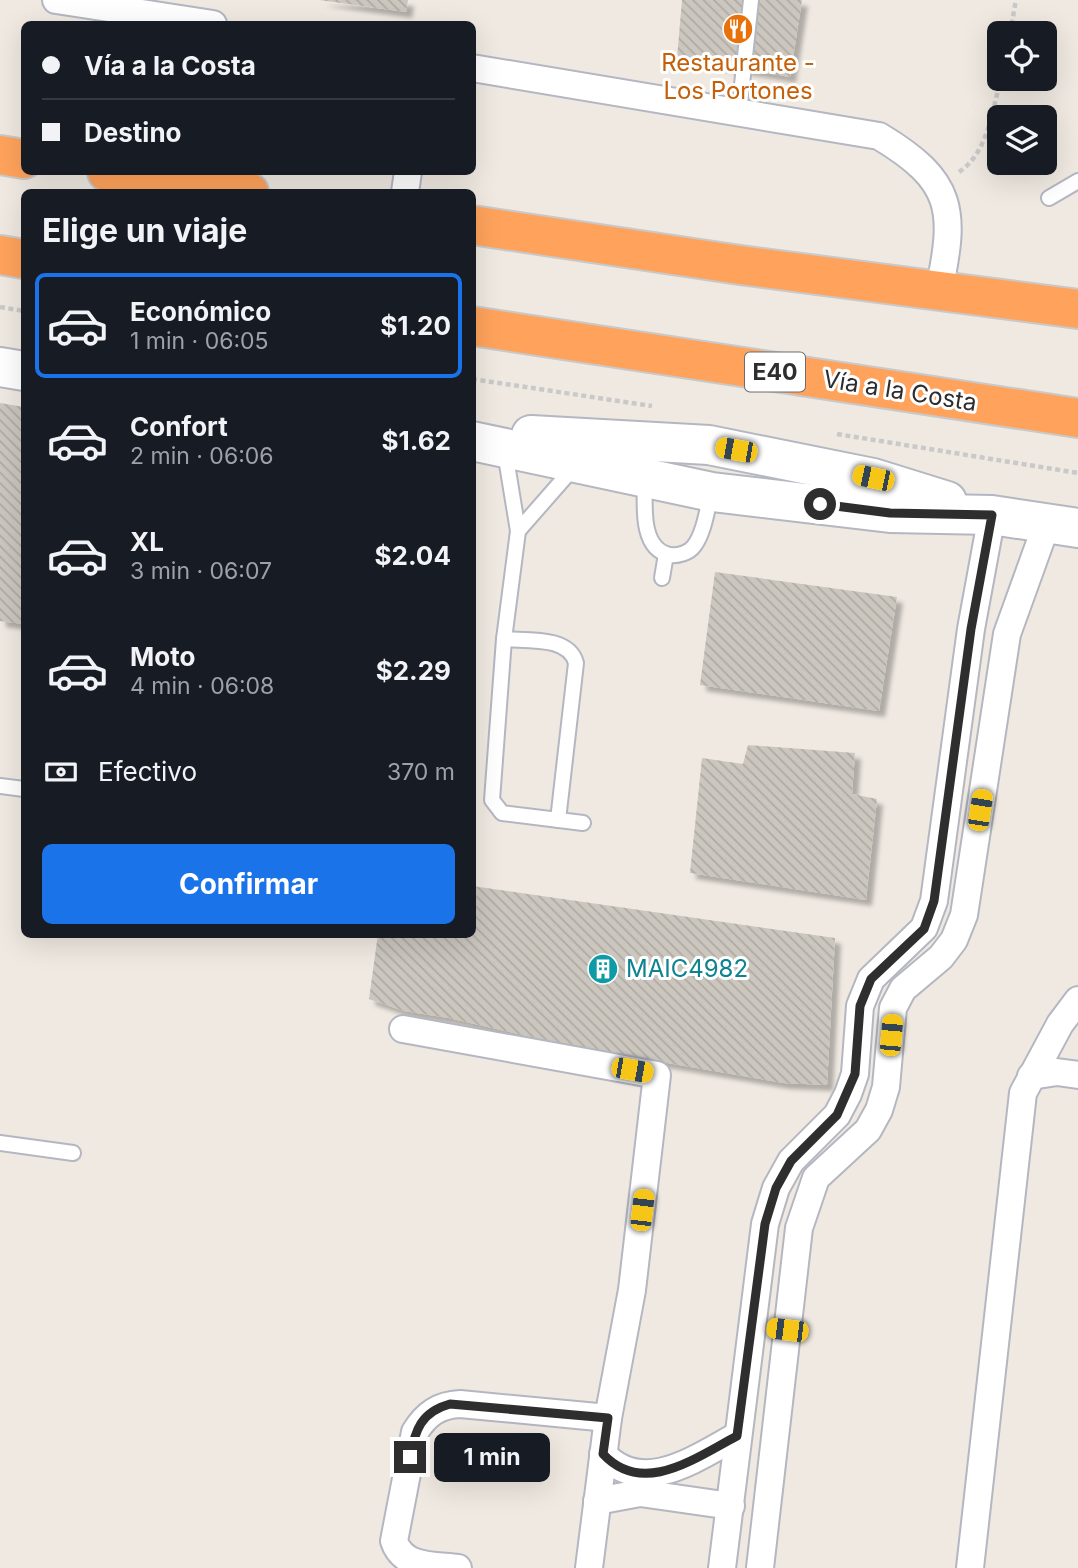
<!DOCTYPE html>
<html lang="es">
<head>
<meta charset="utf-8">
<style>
  body { margin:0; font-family:Inter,sans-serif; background:#20242c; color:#f1f3f6; height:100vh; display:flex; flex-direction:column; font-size:26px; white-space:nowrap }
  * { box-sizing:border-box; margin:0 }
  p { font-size:23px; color:#9ea1a6 }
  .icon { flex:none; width:38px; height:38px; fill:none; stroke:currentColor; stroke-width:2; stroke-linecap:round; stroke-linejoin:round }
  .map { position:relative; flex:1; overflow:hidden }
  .panel { position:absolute; left:21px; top:189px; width:455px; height:749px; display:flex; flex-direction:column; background:#171b24; border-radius:10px; box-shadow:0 7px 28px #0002 }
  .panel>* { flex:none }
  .banner { position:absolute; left:21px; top:21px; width:455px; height:154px; border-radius:10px; box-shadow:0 7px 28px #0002; display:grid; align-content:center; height:154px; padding:0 21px; background:#171b24 }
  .buttons { position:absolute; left:987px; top:21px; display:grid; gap:14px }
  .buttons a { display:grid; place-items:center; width:70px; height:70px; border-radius:10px; background:#171b24; box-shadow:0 7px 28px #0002; font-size:35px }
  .end { position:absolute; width:32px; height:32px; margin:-16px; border:9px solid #2e2e2e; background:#fff; box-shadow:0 0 0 4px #fff }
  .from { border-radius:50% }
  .bubble { position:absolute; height:49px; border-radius:10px; background:#171b24; box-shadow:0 7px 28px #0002; font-size:23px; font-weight:700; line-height:49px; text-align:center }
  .car { position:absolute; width:21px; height:42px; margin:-21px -10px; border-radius:9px; box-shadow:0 0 5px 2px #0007; background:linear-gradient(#f5c518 24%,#345 0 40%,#f5c518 0 76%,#345 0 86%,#f5c518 0) }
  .banner b { display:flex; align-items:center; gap:24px; height:66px; font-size:26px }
  .banner b+b { border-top:2px solid #363941 }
  .banner i { width:18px; height:18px; background:#f1f3f6 }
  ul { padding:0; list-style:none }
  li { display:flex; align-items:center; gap:21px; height:105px; margin:0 14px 10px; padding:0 7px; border:4px solid transparent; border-radius:10px }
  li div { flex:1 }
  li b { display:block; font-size:26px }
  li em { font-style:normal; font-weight:700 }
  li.current { border-color:#1a73e8 }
  li>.icon { width:63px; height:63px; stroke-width:1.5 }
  h2 { padding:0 21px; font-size:32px; line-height:84px }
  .pay { display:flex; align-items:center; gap:18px; height:77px; padding:0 21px; font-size:26px }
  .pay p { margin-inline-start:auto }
  .button { display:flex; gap:14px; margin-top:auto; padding:14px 21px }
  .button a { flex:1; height:80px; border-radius:10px; background:#1a73e8; color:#fff; font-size:28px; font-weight:700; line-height:80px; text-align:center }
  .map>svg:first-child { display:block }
  .building { fill:url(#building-back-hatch); filter:url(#shadow) }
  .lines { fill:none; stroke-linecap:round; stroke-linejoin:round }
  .lane-casing { stroke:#b4b7c1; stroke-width:18 }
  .street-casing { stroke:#b4b7c1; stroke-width:30 }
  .secondary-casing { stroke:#b4b7c1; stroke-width:42 }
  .highway-casing { stroke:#c9c9c9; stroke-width:42 }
  .path { stroke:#c9c9c9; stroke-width:4.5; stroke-dasharray:5 3.5; stroke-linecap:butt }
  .lane { stroke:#fff; stroke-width:14 }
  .street { stroke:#fff; stroke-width:26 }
  .secondary { stroke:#fff; stroke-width:38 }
  .highway { stroke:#ffa35c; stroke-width:38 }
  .route { stroke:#2e2e2e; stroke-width:9 }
  .labels { text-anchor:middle; stroke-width:6; stroke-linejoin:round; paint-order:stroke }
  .shield { fill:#fff; stroke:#6d6d6d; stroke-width:2 }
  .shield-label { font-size:23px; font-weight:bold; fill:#2e2e2e }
  .food-label { font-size:24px; fill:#c56008; stroke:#fff }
  .street-label { font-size:24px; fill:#2e2e2e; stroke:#fff }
  .culture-label { font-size:24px; fill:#0d838f; stroke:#fff; text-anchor:start }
</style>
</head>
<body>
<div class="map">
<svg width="1078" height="1568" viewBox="0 0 1078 1568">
  <defs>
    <pattern id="building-back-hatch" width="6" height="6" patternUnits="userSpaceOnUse" patternTransform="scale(1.75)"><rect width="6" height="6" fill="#cbc7bf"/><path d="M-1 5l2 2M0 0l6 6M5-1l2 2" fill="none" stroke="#afaba4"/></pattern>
    <filter id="shadow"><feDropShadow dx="6" dy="6" stdDeviation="2" flood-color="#0004"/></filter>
  </defs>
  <rect width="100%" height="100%" fill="#efe9e1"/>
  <g class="building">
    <polygon points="319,0 408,0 406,12"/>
    <polygon points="682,0 802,0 790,77 677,58"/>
    <polygon points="0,403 24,407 24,624 0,621"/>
    <polygon points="715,572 897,597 879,711 700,685"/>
    <polygon points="748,745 855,753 852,794 877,799 866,900 690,873 702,758 743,764"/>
    <polygon points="472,886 835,938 827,1085 784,1083 575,1047 449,1018 404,1011 369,999 378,934 472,934"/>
  </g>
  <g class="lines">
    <g class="lane-casing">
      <g id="lane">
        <polyline points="739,113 751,0"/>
        <polyline points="1049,198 1078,181"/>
        <polyline points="505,452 518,531 504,639 492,800 502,813 583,823"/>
        <path d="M 645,479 C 645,502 639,549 670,555 C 678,556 689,553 694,546 C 704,533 707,510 711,494"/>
        <polyline points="518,531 575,466"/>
        <polyline points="662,578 666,554"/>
        <path d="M 504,639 C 528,641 569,636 576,663 L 558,820"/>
        <polyline points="0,786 24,789"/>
        <polyline points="0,1143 73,1153"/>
      </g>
    </g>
    <g class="street-casing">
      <g id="street">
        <polyline points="56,0 213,24"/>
        <path d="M 472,68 L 879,136 C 954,181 956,210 939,290"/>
        <polyline points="405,192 408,172"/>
        <polyline points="403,1029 657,1075 632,1290 608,1418 589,1568"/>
        <polyline points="1031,1076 1057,1072 1078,1075"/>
        <path d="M 603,1454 C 643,1497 696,1458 737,1436"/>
        <polyline points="597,1501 640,1493 731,1506"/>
        <path d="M 458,1568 C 433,1565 403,1568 394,1541 L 415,1432 C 426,1414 439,1405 460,1404 L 608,1418"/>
        <polyline points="722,1568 765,1224 776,1188 791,1161 837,1115 848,1094 855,1074 860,1006 871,979 924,928 934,901 971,629 992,515"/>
        <polyline points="760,1568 799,1228 816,1178 868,1130 879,1110 886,1087 893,1008 903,989 941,957 954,940 964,915 1007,634 1047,523"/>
        <polyline points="970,1568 1023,1093 1060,1024 1078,1000"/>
      </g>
    </g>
    <g class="secondary-casing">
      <g id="secondary">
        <polyline points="0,367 24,371"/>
        <polyline points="531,435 709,445 873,478 947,501"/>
        <polyline points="472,441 712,492 890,513 992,515 1078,528"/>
      </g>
    </g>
    <g class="highway-casing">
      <g id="highway">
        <polyline points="0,155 24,159"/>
        <polyline points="107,172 249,192"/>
        <polyline points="472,225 740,265 1078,309"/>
        <polyline points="0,255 24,259"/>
        <polyline points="472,326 1078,418"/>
      </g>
    </g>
    <g class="path">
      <polyline points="1010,33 1016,0"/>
      <path d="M 959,172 C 988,153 992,110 1001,79"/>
      <polyline points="0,307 24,311"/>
      <polyline points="472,379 652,406"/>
      <polyline points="837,434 1078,473"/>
    </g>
    <use href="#lane" class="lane"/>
    <use href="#street" class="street"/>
    <use href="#secondary" class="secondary"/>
    <use href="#highway" class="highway"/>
  </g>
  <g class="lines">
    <path class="route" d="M 410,1457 C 415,1430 421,1412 450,1404 L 608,1418 L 603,1454 C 643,1497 695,1458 737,1436 L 765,1224 L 776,1188 L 791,1161 L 837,1115 L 855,1074 L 860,1006 L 871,979 L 924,929 L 934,901 L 971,629 L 992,515 L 890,513 L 820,504"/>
  </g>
  <defs>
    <g id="restaurant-disc" transform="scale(1.575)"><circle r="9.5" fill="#e8710a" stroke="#fff"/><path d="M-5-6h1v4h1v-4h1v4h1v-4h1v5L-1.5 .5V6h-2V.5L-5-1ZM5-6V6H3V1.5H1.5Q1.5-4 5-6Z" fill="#fff"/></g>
    <g id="building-disc" transform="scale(1.575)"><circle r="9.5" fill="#0f9aa8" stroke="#fff"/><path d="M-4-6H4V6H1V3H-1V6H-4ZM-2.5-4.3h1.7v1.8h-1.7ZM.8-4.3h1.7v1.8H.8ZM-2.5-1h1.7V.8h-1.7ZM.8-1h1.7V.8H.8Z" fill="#fff"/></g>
  </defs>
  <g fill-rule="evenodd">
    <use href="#restaurant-disc" x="738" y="29"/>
    <use href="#building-disc" x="603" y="969"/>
  </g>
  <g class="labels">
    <rect class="shield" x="745" y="352.5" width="60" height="39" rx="5"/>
    <g class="shield-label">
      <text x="775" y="380">E40</text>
    </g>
    <g class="food-label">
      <text x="738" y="71">Restaurante -<tspan x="738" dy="28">Los Portones</tspan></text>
    </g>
    <g class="street-label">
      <text transform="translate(900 391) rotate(9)" y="8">Vía a la Costa</text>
    </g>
    <g class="culture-label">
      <text x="626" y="977">MAIC4982</text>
    </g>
  </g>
</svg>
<div class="buttons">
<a><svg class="icon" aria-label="locate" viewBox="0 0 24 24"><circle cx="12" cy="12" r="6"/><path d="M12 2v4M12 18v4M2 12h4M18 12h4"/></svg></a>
<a><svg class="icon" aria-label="layers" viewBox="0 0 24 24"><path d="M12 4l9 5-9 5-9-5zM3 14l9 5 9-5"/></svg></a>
</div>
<i class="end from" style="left:820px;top:504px"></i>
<i class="end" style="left:410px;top:1457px"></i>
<div class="bubble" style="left:434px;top:1433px;width:116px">1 min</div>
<i class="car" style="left:736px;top:450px;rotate:280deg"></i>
<i class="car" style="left:873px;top:478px;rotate:282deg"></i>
<i class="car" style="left:980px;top:810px;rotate:9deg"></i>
<i class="car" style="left:891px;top:1035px;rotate:5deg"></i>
<i class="car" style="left:632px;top:1070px;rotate:100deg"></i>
<i class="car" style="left:642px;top:1210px;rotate:7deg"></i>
<i class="car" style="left:787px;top:1330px;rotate:277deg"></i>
<div class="banner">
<b><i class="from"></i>Vía a la Costa</b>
<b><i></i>Destino</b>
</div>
<section class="panel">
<h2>Elige un viaje</h2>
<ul>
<li class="current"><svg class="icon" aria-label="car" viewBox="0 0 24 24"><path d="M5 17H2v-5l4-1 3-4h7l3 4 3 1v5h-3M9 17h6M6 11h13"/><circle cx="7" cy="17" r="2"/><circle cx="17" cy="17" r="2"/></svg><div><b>Económico</b><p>1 min · 06:05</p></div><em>$1.20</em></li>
<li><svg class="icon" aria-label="car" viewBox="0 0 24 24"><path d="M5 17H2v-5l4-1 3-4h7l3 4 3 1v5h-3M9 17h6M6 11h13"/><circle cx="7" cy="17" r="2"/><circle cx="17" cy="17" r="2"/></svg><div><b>Confort</b><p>2 min · 06:06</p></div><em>$1.62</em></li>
<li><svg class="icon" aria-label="car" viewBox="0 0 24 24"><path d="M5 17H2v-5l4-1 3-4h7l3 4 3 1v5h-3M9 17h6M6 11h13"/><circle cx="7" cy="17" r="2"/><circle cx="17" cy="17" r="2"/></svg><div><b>XL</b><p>3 min · 06:07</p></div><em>$2.04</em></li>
<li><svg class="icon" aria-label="car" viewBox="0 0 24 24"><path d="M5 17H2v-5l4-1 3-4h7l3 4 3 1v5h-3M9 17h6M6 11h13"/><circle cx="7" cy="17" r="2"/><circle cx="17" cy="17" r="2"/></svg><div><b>Moto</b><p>4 min · 06:08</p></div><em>$2.29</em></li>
</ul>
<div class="pay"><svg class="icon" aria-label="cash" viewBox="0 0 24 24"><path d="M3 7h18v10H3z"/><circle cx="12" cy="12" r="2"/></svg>Efectivo<p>370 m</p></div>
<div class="button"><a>Confirmar</a></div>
</section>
</div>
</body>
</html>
